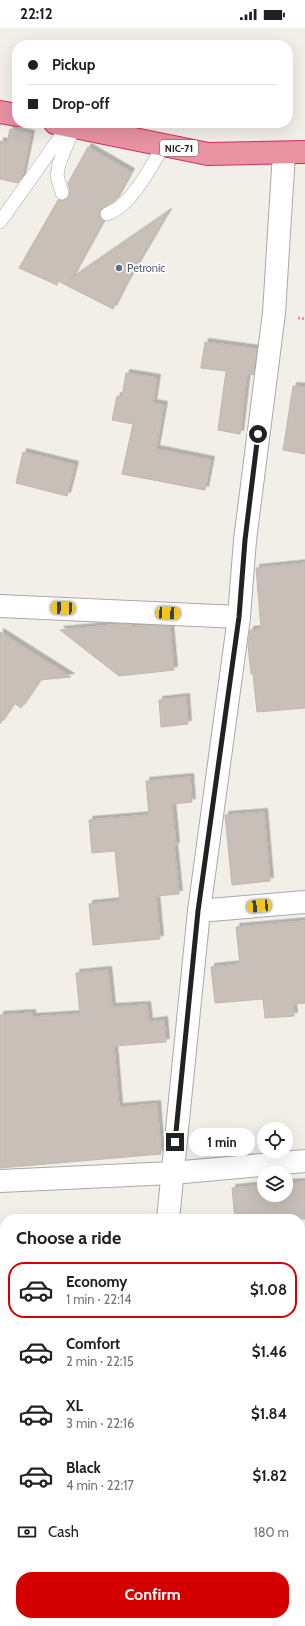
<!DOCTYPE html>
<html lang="en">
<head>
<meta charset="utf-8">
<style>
  body { margin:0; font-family:Cabin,sans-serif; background:#f2f2f2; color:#202124; height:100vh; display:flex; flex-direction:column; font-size:15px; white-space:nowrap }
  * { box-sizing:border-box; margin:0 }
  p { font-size:13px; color:#757577 }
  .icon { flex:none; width:22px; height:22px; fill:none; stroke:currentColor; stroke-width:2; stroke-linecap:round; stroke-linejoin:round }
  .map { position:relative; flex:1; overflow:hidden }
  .side { position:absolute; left:0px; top:1186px; width:305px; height:412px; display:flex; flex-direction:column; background:#fff; border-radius:16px 16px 0 0; box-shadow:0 4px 16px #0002 }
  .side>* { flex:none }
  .banner { position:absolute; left:12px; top:12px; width:281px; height:88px; border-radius:16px; box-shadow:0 4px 16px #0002; display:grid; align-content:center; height:88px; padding:0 16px; background:#fff }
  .buttons { position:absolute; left:257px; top:1094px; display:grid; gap:8px }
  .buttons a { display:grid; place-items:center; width:36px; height:36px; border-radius:50%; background:#fff; box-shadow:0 4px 16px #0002; font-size:20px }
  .end { position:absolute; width:18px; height:18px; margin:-9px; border:5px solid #222; background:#fff; box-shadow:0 0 0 2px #fff }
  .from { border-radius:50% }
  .bubble { position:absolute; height:28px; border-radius:14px; background:#fff; box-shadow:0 4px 16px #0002; font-size:13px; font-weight:700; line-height:28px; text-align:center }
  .car { position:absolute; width:12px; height:24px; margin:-12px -6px; border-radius:5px; box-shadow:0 0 3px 1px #0007; background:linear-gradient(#f5c518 24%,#345 0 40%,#f5c518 0 76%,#345 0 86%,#f5c518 0) }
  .banner b { display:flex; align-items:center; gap:14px; height:38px; font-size:15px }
  .banner b+b { border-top:1px solid #e0e0e0 }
  .banner i { width:10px; height:10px; background:#202124 }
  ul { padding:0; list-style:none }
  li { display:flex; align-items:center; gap:12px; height:56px; margin:0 8px 6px; padding:0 8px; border:2px solid transparent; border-radius:16px }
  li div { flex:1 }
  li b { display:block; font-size:15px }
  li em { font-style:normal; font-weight:700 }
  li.active { border-color:#d40000 }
  li>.icon { width:36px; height:36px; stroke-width:1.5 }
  h2 { padding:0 16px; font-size:18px; line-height:48px }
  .pay { display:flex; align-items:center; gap:10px; height:44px; padding:0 16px; font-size:15px }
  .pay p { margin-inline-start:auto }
  .cta { display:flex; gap:8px; margin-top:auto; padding:8px 16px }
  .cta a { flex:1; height:46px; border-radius:16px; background:#d40000; color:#fff; font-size:16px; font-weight:700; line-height:46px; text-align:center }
  .status { display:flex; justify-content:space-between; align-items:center; height:28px; padding:0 20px; background:#fff; direction:ltr }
  .status svg { height:11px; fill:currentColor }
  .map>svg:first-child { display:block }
  .building { fill:#c7bfb8; stroke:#c4b6ab; filter:url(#shadow) }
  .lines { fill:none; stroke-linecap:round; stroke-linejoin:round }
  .lane-casing { stroke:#a9a9a9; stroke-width:14 }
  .street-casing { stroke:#a9a9a9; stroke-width:24 }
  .highway-casing { stroke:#dc2a67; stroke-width:24 }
  .path { stroke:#fa8072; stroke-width:2.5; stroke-dasharray:2 2; stroke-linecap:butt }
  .lane { stroke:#fff; stroke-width:13 }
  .street { stroke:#fff; stroke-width:22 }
  .highway { stroke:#e892a2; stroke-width:22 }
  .route { stroke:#222; stroke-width:5 }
  .service-dot { fill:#5c6f8a; stroke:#fff; stroke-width:1.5 }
  .labels { text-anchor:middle; stroke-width:3.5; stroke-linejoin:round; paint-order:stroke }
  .shield { fill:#fff; stroke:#646464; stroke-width:1 }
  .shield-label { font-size:10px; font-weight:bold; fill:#222 }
  .service-label { font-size:11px; fill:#4e5e75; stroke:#fff; text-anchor:start }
</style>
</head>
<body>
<div class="status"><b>22:12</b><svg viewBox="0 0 49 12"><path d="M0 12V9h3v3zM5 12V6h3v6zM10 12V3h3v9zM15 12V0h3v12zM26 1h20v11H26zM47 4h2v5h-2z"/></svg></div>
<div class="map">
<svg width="305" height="1598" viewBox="0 0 305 1598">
  <defs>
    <filter id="shadow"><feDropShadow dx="3.5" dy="-3.5" stdDeviation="0" flood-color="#0004"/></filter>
  </defs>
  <rect width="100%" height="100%" fill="#f2efe9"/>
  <g class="building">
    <polygon points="10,101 31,106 22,149 18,155 0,151 0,113 7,115"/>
    <polygon points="88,119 131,144 115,173 100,182 100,189 103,193 71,251 168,184 124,259 113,281 58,253 57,257 19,240 58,172 64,173 68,170 70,163 68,155"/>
    <polygon points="205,314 257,321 253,347 247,346 240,406 218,402 226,343 201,340"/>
    <polygon points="126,345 157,350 153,375 164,377 156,421 211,432 205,462 122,446 133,396 112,392 117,368 122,369"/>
    <polygon points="293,358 305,359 305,426 283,422"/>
    <polygon points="23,424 75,437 67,468 16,455"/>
    <polygon points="305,535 305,680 257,684 253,646 251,646 248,617 250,602 261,601 256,540"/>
    <polygon points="122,596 132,597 133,599 146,597 170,598 174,642 119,648 60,602"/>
    <polygon points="0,604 71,649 40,652 21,680 14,675 0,696"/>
    <polygon points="186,669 188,696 161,699 159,672"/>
    <polygon points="190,749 192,774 172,776 176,818 174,818 179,866 156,868 160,911 93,917 89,876 120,873 115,823 92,825 89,792 149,787 146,753"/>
    <polygon points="264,784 270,853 232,857 225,787"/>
    <polygon points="305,893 305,975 293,976 294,988 265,990 263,971 215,975 211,939 240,936 236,899"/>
    <polygon points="108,942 112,979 147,977 149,994 164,992 166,1014 114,1018 119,1079 157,1076 161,1126 0,1140 0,987 32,985 32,989 80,986 76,945"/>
    <polygon points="305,1154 305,1191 235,1191 232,1160 264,1157 264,1167 286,1167 286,1155"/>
  </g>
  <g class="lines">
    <g class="lane-casing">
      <g id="lane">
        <polyline points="62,165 57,148 59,136 74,99"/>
        <path d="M 107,186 C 131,179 151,138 164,117"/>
        <polyline points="0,194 68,98"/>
      </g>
    </g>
    <g class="street-casing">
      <g id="street">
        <polyline points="0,578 239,589"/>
        <polyline points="199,883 305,874"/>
        <polyline points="0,1153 172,1145 305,1133"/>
        <polyline points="168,1191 199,883 239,589 245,512 274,285 284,125"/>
        <polyline points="300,1408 305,1407"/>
        <polyline points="0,1430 5,1430"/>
        <polyline points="148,1593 149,1598"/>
        <polyline points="173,1593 174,1598"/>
      </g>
    </g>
    <g class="highway-casing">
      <g id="highway">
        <polyline points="0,84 17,87"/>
        <polyline points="55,95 208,126 305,124"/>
      </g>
    </g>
    <polyline class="path" points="298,290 305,291"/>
    <use href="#lane" class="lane"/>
    <use href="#street" class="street"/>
    <use href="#highway" class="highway"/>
  </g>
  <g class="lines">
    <polyline class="route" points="175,1114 198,883 239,589 245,512 258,406"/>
  </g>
  <circle class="service-dot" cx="119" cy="240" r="4"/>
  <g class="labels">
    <rect class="shield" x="160" y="112" width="38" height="16" rx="3"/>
    <g class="shield-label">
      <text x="179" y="124">NIC-71</text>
    </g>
    <g class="service-label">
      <text x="127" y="244">Petronic</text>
    </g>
  </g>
</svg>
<div class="buttons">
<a><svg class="icon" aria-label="locate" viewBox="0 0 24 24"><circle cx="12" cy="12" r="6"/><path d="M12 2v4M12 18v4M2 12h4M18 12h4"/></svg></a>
<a><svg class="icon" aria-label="layers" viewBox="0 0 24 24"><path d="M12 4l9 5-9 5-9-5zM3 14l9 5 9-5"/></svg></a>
</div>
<i class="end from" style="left:258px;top:406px"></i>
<i class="end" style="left:175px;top:1114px"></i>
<div class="bubble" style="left:189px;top:1100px;width:66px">1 min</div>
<i class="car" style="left:63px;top:580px;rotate:272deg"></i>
<i class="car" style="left:168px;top:585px;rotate:93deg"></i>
<i class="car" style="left:259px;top:878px;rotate:265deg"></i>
<div class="banner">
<b><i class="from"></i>Pickup</b>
<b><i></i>Drop-off</b>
</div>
<section class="side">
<h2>Choose a ride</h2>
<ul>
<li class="active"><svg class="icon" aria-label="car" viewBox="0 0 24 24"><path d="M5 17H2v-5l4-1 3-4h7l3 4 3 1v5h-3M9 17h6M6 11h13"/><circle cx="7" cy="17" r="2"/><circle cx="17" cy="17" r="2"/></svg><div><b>Economy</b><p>1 min · 22:14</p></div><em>$1.08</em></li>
<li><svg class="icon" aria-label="car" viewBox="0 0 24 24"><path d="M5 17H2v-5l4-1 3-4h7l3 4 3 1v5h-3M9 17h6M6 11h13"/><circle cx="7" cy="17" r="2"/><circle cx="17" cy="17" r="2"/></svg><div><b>Comfort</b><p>2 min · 22:15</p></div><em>$1.46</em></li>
<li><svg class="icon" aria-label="car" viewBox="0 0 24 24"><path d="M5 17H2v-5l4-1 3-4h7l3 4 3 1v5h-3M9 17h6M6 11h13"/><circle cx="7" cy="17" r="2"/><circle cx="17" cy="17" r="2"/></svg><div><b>XL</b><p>3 min · 22:16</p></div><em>$1.84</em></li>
<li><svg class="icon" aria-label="car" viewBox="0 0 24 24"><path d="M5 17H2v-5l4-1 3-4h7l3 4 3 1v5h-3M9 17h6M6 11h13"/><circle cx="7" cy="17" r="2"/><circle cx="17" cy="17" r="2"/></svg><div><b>Black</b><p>4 min · 22:17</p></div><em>$1.82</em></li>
</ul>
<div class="pay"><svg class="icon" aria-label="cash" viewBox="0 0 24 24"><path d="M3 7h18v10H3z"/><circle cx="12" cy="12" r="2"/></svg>Cash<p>180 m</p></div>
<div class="cta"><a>Confirm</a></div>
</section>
</div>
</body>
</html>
